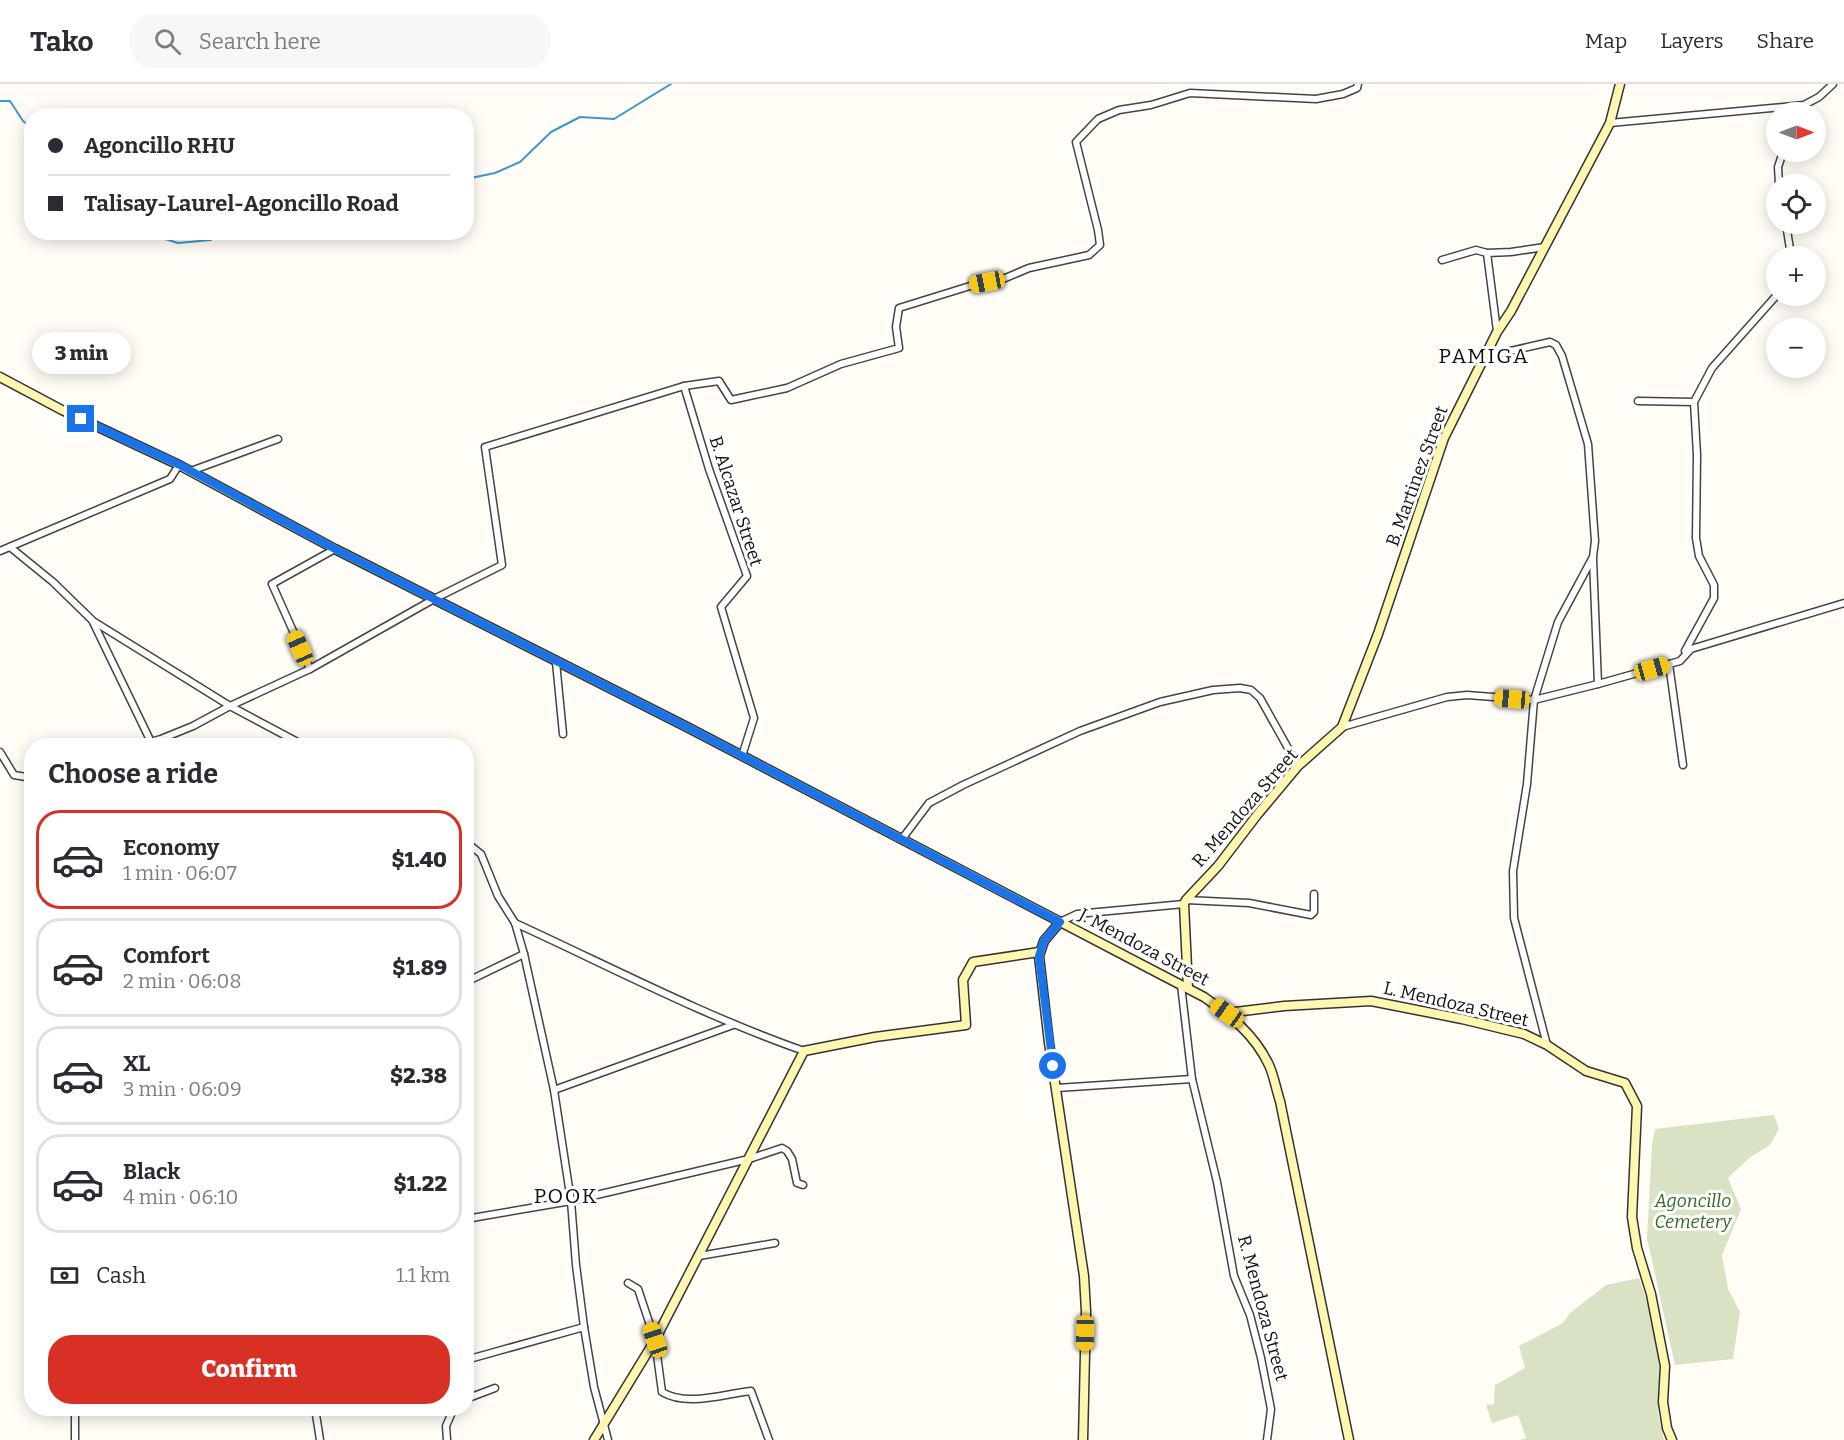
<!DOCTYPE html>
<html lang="en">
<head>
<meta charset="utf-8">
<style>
  body { margin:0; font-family:Bitter,serif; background:#f7f7f7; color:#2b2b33; height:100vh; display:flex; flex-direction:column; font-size:22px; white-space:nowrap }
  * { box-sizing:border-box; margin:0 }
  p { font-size:20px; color:#7c7c81 }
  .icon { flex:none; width:33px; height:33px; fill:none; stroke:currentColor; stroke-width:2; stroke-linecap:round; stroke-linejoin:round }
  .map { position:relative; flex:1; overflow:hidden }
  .side { position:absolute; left:24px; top:654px; width:450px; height:678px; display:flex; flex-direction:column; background:#fff; border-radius:24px; box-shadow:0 3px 15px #0003 }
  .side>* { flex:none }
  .top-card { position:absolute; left:24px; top:24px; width:450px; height:132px; border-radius:24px; box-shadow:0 3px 15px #0003; display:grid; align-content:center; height:132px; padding:0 24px; background:#fff }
  .needle { width:39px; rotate:90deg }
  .buttons { position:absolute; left:1766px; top:18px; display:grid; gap:12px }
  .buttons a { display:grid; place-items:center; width:60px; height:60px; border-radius:50%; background:#fff; box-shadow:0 3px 15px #0003; font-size:30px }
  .end { position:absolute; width:27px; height:27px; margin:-14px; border:8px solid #1a73e8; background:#fff; box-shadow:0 0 0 3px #fff }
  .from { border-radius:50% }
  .bubble { position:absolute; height:42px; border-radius:21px; background:#fff; box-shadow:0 3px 15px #0003; font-size:20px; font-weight:800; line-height:42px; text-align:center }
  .car { position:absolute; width:18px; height:36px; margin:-18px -9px; border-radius:8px; box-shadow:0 0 4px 2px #0007; background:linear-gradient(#f5c518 24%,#345 0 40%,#f5c518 0 76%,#345 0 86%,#f5c518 0) }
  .top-card b { display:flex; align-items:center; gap:21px; height:57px; font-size:22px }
  .top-card b+b { border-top:2px solid #e1e1e2 }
  .top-card i { width:15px; height:15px; background:#2b2b33 }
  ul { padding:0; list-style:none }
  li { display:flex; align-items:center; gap:18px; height:99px; margin:0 12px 9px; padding:0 12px; border:3px solid #e1e1e2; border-radius:24px }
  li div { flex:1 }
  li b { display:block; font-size:22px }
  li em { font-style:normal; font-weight:800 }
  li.selected { border-color:#d93025 }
  li>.icon { width:54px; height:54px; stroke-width:1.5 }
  h2 { padding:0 24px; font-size:27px; line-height:72px }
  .pay { display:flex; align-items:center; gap:15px; height:66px; padding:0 24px; font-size:22px }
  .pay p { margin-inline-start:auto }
  .action { display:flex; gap:12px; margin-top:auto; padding:12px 24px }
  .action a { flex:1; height:69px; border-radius:24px; background:#d93025; color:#fff; font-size:24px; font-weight:800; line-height:69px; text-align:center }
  header { display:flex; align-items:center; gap:36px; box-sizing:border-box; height:84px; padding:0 30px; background:#fff; border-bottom:2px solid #e1e1e2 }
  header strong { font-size:28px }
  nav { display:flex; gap:33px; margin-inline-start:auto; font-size:21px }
  .search { width:420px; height:54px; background:#f7f7f7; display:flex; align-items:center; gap:15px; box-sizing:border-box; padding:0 21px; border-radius:24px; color:#7c7c81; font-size:22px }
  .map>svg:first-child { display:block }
  .cemetery { fill:#d9e3c4 }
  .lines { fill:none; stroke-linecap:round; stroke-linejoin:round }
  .stream { stroke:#3f96cf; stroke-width:2 }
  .street-casing { stroke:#444; stroke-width:9 }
  .secondary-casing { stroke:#333; stroke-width:11 }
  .street { stroke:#fff; stroke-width:6 }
  .secondary { stroke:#fff6b0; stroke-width:8 }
  .route { stroke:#1a73e8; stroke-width:8 }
  .labels { text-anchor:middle; stroke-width:6; stroke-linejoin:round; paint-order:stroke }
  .street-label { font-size:18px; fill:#111; stroke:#fff }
  .park-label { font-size:18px; font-style:italic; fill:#2f6b1f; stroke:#fff }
  .quarter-label { font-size:21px; letter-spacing:1.5px; fill:#111; stroke:#fff }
</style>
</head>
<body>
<header>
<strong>Tako</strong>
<div class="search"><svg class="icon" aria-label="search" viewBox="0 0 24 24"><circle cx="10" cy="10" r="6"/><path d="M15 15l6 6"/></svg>Search here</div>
<nav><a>Map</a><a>Layers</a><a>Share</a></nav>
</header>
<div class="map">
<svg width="1844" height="1356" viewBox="0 0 1844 1356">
  <rect width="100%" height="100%" fill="#fffdf5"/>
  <g class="cemetery">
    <polygon points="1774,1031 1779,1045 1770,1061 1749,1074 1728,1094 1741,1125 1722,1171 1728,1205 1740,1228 1733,1275 1675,1281 1647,1154 1652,1060 1655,1045"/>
    <polygon points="1639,1194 1649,1224 1660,1285 1658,1330 1664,1356 1519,1356 1526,1354 1518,1331 1492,1339 1486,1321 1494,1320 1495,1301 1525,1284 1519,1262 1563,1239 1570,1229 1606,1201"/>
  </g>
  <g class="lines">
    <g class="stream">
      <polyline points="0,17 10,17 23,37 32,44"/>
      <polyline points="466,95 495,89 520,78 551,48 580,33 614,35 671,0"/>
      <polyline points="143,148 178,159 211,156 217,148"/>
    </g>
    <g class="street-casing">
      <g id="street">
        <polyline points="1610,39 1804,21 1819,13 1833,0"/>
        <polyline points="1779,100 1778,83 1783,68"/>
        <polyline points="1786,140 1790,165 1790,172"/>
        <polyline points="1442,176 1476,166 1487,169"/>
        <polyline points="1497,247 1487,169 1511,168 1545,163"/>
        <polyline points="1484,273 1550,258 1556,261 1562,272 1588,360 1595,457 1593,473 1558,538 1534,616 1527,700 1513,787 1514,834 1547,961"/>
        <polyline points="684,302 709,385 747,492 721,523 754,634 742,672"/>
        <polyline points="1638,317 1694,318"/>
        <polyline points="191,387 278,355"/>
        <polyline points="10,463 53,498 93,537 230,622 305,662"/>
        <polyline points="0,467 170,395 179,381"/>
        <polyline points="1593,475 1598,600"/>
        <polyline points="93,538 151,658"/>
        <polyline points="1685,567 1714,514 1714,501 1699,472 1696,454 1697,371 1694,318 1712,284 1776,212"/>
        <polyline points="556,578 563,650"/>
        <polyline points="1669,580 1683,681"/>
        <polyline points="310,585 434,515 502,481 485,363 684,302 719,297 731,316 787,304 841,280 899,264 896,243 899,224 970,202 1003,195 1029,184 1089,171 1100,161 1098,146 1076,58 1098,35 1119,26 1151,21 1190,9 1316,15 1343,10 1357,4 1358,0"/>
        <polyline points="1342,643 1447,613 1467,611 1534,616 1598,600 1680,577 1691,565 1844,519"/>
        <polyline points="136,662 161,655 193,642 230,622 310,585 272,500 335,465"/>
        <polyline points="0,668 14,691 32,694"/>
        <polyline points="902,755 929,719 963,701 1080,647 1160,618 1213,606 1240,604 1251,606 1260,614 1298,682"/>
        <polyline points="466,758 481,770 498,812 515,839 524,870 554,1006 571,1117 576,1181 584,1243 594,1303 608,1356"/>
        <polyline points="1186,816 1249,819 1311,831 1314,828 1314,810"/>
        <polyline points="1060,838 1077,830 1184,820"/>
        <path d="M 515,839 C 611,883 704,932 804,967"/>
        <polyline points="466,898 524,870"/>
        <polyline points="1181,901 1192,995 1217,1098 1234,1192 1250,1231 1261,1274 1271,1325 1267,1356"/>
        <polyline points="1057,1004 1192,995"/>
        <polyline points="554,1006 733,941"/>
        <polyline points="466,1135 571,1117 749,1075 782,1064 787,1067 792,1075 797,1099 803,1101"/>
        <polyline points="699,1172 775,1159"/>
        <path d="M 628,1199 L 638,1205 L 655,1256 L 662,1308 C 687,1323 723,1310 751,1307 L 769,1356"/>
        <polyline points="466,1276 584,1243"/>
        <polyline points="466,1315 495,1304"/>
        <polyline points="315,1324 320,1356"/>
        <polyline points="75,1356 75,1324"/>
        <polyline points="447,1356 446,1342 454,1324"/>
      </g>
    </g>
    <g class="secondary-casing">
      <g id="secondary">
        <path d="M 0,293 L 62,326 L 179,381 L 335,465 L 685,642 L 1204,913 C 1230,931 1255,951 1269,981 C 1274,992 1276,1005 1280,1017 L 1349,1356"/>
        <polyline points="1060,838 1044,857 1039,872 1049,959 1084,1192 1086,1227 1083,1356"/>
        <polyline points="1188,904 1184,820 1186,816 1218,782 1257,731 1298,682 1342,643 1378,550 1444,354 1497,248 1511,227 1610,39 1620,0"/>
        <polyline points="1227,929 1284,922 1371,917 1462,935 1524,950 1547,961 1586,987 1625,999 1637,1022 1632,1133 1637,1164 1651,1210 1665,1282 1663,1318 1667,1344 1672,1356"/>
        <polyline points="594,1356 655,1256 804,967 875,953 966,941 963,896 973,878 1039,868"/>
      </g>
    </g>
    <use href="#street" class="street"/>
    <use href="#secondary" class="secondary"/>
  </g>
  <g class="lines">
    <polyline class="route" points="81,335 180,381 335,465 685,642 1060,838 1044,857 1039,872 1053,982"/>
  </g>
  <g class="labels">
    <g class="street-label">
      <text transform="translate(1417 392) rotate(-70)" y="6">B. Martinez Street</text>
      <text transform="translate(736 417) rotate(72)" y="6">B. Alcazar Street</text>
      <text transform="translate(1245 724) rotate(-49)" y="6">R. Mendoza Street</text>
      <text transform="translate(1144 863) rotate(28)" y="6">J. Mendoza Street</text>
      <text transform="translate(1456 920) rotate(13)" y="6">L. Mendoza Street</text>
      <text transform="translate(1263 1224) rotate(75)" y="6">R. Mendoza Street</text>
    </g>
    <g class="park-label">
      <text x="1693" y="1123">Agoncillo<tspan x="1693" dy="21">Cemetery</tspan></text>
    </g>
    <g class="quarter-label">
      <text x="1484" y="279">PAMIGA</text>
      <text x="566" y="1119">POOK</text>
    </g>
  </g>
</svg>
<div class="buttons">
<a><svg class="needle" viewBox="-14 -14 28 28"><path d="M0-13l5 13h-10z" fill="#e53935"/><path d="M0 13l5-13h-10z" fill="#7c7c81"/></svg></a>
<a><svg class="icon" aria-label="locate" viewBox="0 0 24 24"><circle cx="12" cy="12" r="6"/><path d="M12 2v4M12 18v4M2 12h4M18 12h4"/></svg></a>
<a>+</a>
<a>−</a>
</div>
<i class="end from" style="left:1053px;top:982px"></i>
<i class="end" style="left:81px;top:335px"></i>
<div class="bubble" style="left:32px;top:248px;width:99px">3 min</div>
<i class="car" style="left:987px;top:198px;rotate:259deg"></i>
<i class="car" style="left:300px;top:564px;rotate:336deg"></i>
<i class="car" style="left:1652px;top:585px;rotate:74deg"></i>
<i class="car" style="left:1512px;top:615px;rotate:275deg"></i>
<i class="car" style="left:1227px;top:929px;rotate:305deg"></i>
<i class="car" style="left:1085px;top:1249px;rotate:181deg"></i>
<i class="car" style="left:655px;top:1256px;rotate:341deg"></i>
<div class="top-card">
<b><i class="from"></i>Agoncillo RHU</b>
<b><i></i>Talisay-Laurel-Agoncillo Road</b>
</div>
<section class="side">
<h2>Choose a ride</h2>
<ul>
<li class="selected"><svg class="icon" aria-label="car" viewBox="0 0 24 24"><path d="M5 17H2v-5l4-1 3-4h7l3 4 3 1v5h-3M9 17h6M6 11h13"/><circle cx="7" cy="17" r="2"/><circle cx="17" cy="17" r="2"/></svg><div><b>Economy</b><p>1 min · 06:07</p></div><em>$1.40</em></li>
<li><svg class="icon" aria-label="car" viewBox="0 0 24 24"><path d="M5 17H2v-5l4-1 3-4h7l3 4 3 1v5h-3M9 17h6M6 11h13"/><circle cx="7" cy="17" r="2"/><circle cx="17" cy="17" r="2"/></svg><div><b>Comfort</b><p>2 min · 06:08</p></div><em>$1.89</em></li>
<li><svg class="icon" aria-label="car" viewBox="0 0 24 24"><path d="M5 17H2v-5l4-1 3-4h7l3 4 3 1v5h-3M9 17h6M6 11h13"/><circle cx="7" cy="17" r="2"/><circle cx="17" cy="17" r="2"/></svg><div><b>XL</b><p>3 min · 06:09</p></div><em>$2.38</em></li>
<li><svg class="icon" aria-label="car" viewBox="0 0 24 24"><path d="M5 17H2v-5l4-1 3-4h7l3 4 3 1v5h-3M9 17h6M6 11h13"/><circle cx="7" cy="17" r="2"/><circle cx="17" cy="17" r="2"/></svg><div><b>Black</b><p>4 min · 06:10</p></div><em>$1.22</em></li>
</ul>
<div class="pay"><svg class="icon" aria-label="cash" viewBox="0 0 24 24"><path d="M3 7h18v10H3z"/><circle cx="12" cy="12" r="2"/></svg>Cash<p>1.1 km</p></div>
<div class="action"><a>Confirm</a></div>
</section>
</div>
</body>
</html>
